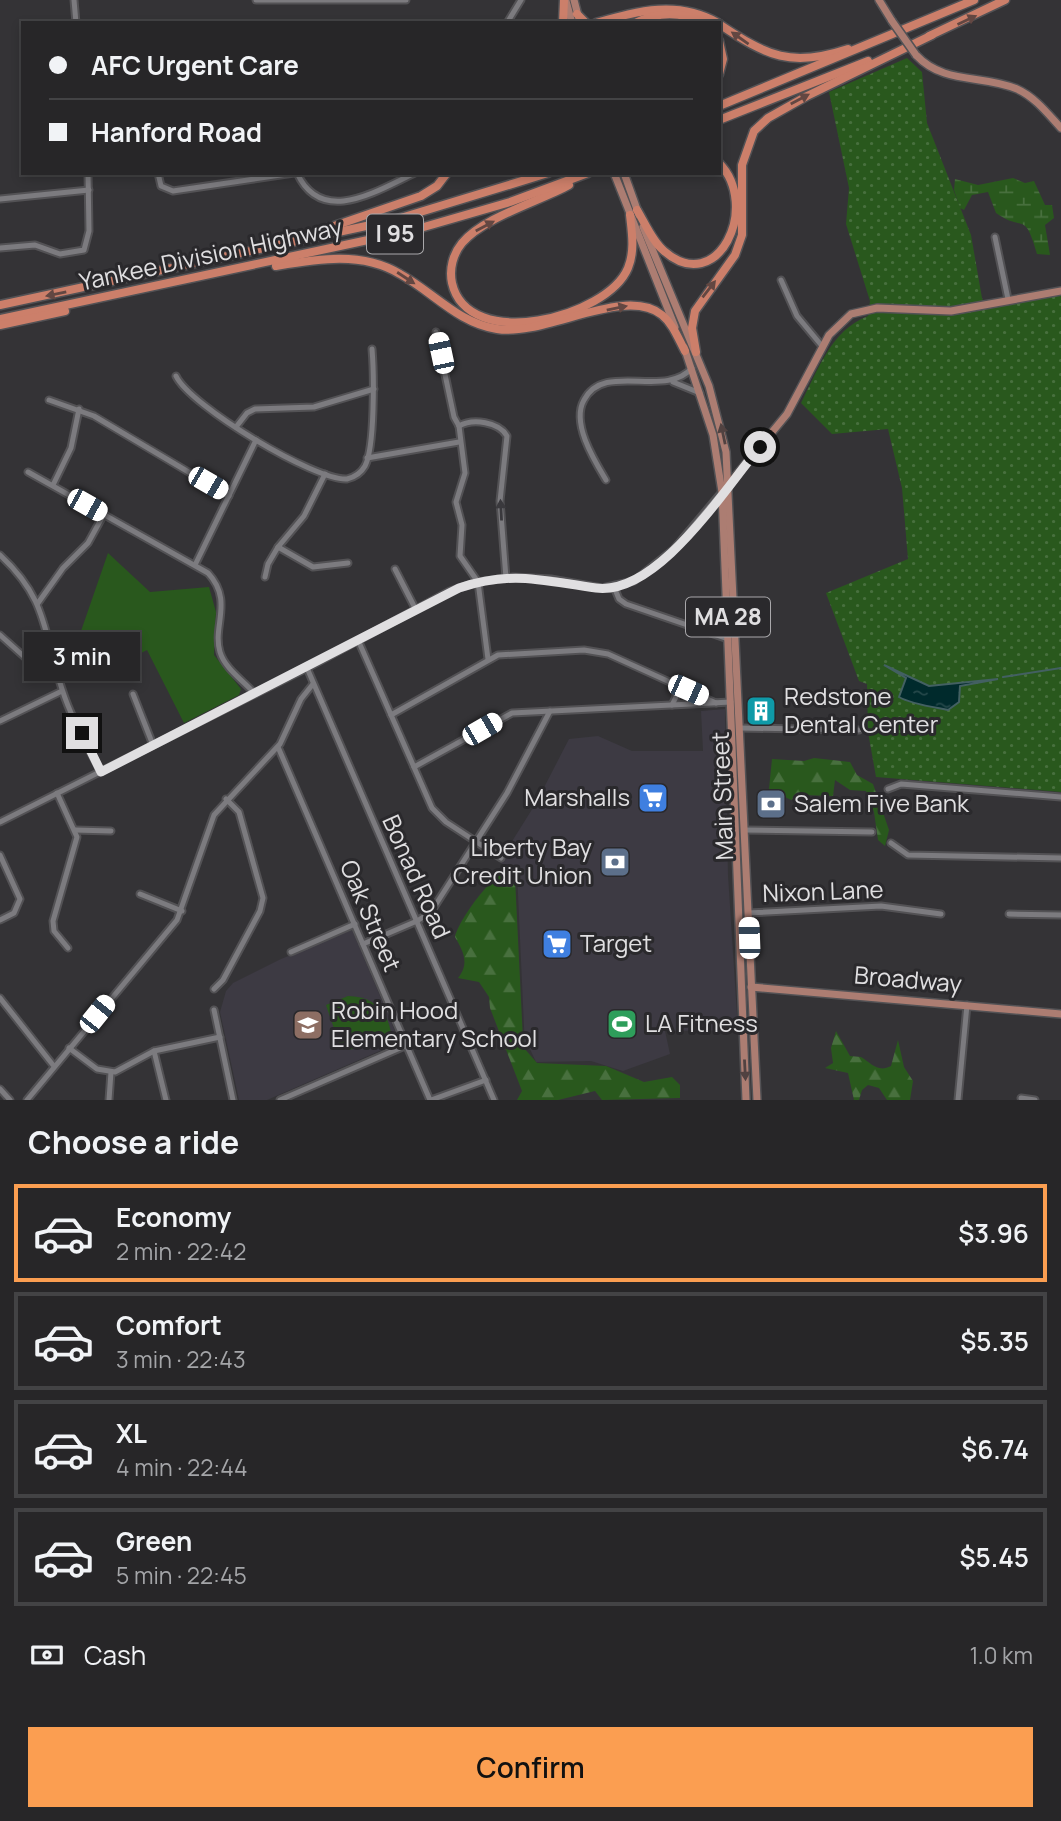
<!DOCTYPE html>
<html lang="en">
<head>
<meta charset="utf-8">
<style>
  body { margin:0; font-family:Manrope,sans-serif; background:#2f2e30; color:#f1f3f6; height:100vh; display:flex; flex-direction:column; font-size:26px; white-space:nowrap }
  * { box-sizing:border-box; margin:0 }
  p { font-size:23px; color:#a4a5a8 }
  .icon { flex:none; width:38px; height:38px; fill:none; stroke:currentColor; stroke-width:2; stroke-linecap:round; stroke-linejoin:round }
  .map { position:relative; height:1100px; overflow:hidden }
  .panel { display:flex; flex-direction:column; background:#272628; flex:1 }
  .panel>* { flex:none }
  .banner { position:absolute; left:21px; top:21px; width:700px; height:154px; border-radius:0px; box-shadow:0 4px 10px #0003,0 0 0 2px #434345; display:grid; align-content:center; height:154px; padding:0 28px; background:#272628 }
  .end { position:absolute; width:32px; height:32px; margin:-16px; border:9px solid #e0dfe1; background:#111; box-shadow:0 0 0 4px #111 }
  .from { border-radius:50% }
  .bubble { position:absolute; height:49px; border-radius:0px; background:#272628; box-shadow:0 4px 10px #0003,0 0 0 2px #434345; font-size:23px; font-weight:600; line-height:49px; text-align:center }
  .car { position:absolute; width:21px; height:42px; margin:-21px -10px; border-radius:9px; box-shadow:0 0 5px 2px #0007; background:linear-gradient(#fff 24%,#345 0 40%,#fff 0 76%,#345 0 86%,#fff 0) }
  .banner b { display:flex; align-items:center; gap:24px; height:66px; font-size:26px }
  .banner b+b { border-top:2px solid #434345 }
  .banner i { width:18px; height:18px; background:#f1f3f6 }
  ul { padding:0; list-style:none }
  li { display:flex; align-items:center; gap:21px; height:98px; margin:0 14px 10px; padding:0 14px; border:4px solid #434345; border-radius:0px }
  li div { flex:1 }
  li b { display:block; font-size:26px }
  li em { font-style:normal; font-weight:600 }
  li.on { border-color:#fb9e51 }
  li>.icon { width:63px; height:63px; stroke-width:1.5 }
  h2 { padding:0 28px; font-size:32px; line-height:84px }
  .pay { display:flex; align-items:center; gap:18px; height:77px; padding:0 28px; font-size:26px }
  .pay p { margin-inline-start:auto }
  .primary-button { display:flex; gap:14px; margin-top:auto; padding:14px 28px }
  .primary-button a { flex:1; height:80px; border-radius:0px; background:#fb9e51; color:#111; font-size:28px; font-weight:600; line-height:80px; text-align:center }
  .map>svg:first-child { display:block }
  .built { fill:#3d3a43 }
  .grass { fill:url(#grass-dots) }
  .forest { fill:url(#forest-firs) }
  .wetland { fill:url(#wetland-marsh) }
  .park { fill:#29581d }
  .water { fill:url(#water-ripples); stroke:#436062; stroke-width:2 }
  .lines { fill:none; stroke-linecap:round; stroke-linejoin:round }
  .stream { stroke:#436062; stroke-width:2 }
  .minor-casing { stroke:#535255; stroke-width:9 }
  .major-casing { stroke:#535255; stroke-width:10 }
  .highway-casing { stroke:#535255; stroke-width:11 }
  .minor { stroke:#7c7b7f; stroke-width:5 }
  .major { stroke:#ac7d72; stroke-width:7 }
  .highway { stroke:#cc7f6a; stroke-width:8 }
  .major-bridge-casing { stroke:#535255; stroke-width:10; stroke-linecap:butt }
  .major-bridge { stroke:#ac7d72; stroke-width:7 }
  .oneway { fill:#634742 }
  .oneway2 { fill:#514241 }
  .oneway3 { fill:#3a393d }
  .route { stroke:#e0dfe1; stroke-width:9 }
  .labels { text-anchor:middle; stroke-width:6; stroke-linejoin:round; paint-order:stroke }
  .shield { fill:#2a292c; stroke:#a9a8ab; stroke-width:2 }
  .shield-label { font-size:23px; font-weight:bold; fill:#e0dfe1 }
  .street-label { font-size:24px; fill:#e0dfe1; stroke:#2a292c }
  .poi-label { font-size:24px; fill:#e0dfe1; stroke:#2a292c; text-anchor:start }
</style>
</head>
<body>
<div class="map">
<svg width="1061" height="1100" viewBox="0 0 1061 1100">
  <defs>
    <pattern id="grass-dots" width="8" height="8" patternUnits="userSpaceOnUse" patternTransform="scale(1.75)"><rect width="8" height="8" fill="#29581d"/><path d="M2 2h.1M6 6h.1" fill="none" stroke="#48703e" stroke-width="1.8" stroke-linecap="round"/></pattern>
    <pattern id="forest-firs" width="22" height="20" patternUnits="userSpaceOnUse" patternTransform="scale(1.75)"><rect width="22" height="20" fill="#29581d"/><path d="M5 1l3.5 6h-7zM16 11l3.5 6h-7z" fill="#48703e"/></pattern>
    <pattern id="wetland-marsh" width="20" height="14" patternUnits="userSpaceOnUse" patternTransform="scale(1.75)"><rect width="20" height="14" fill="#29581d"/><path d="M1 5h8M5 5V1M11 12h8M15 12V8" fill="none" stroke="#48703e"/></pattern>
    <pattern id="water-ripples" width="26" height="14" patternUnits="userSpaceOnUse" patternTransform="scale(1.75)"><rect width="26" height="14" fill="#002a2c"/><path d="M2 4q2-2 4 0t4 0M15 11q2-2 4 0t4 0" fill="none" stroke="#25484a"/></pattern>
  </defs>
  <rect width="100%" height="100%" fill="#343336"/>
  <g class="built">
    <polygon points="725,709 728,875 738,1030 665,1031 670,1054 623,1071 591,1061 536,1062 530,1049 525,1049 517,872 499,862 536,803 569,739 598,736 632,751 703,751 701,711"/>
    <polygon points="352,930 398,1038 398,1043 267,1100 239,1100 220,1012 226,991 233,983 281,959"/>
  </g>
  <path class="grass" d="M 907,58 L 922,72 L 927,123 L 971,235 L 982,298 L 987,309 L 1061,295 L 1061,792 L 876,777 L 868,732 L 867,684 L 859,681 L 826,593 L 908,559 L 902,488 L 888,429 L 832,434 L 801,403 C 818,370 831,330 868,316 L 870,301 L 846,224 L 849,188 L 829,92 Z"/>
  <g class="forest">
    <polygon points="814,758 850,762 857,775 873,784 889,830 885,846 878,840 874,812 866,791 850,790 835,780 833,796 802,795 791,800 769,789 772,759 804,761"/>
    <path d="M 509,871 L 515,878 L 523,1040 L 524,1048 L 537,1063 L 606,1066 L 644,1082 L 672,1077 L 680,1085 L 680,1098 L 602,1100 L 595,1091 L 558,1100 L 517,1100 L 522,1091 L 490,1008 L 489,997 L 479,982 L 458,978 C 470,963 463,951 455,937 C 459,920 492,873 509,871 Z"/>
    <path d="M 836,1031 L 850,1056 L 861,1057 C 871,1063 878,1073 891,1066 L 898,1040 L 904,1067 L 913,1081 L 910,1100 L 887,1100 L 879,1088 L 868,1085 L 862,1090 L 859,1100 L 854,1100 L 848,1073 L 825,1068 L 833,1063 L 831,1048 Z"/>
  </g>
  <path class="wetland" d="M 1013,178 L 1025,183 L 1034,181 L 1045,205 L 1052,205 L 1054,218 L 1045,225 L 1050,255 L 1037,254 C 1024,209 1024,233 996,213 L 988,192 L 972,195 L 964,210 L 960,208 L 954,190 L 955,179 L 978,185 Z"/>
  <g class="park">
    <polygon points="108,553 150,592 209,587 216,612 214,655 241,689 239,695 184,723 147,650 94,677 81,631"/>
    <path d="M 348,996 C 372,996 389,1011 391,1035 L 349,1050 L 340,1046 L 326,1005 Z"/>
  </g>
  <path class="water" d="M 884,665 L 929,686 L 998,679 L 960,686 L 959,702 L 948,710 C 933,707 911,704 899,697 L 906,678 Z"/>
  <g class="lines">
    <polyline class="stream" points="1003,677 1061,668"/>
    <g class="minor-casing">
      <g id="minor">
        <polyline points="74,0 76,23"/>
        <polyline points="256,0 406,0"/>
        <polyline points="507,23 521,0"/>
        <polyline points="158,173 161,186 173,191 294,173"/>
        <path d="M 297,173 C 322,227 378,190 415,173"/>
        <polyline points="0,199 89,190"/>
        <polyline points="995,237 1008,299"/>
        <polyline points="0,248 35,245 60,254 84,250 89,231 88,173"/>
        <polyline points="781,280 797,316 822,346"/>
        <polyline points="436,332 454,417 459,426"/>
        <path d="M 176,376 C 190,406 315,481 347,479 C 355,477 361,473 365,466 C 375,447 374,373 372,349"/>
        <polyline points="673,382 700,393"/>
        <polyline points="49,400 94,416 229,496"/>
        <polyline points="459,426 465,473 456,502 462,525 460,556 478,582 488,659"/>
        <path d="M 459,426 C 473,418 499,422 507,436 L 500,501 L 506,578"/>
        <polyline points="236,427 247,413 255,409 314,407 374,389"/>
        <polyline points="367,458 459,442"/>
        <path d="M 28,472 L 208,573 C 234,601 212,626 220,652 C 225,669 244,681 255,694"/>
        <polyline points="325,474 304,516 278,547 313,567 348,563"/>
        <path d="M 606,480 C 594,460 571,423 584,400 C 604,361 665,399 692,368"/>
        <polyline points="53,485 71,448 79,409"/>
        <path d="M 0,555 C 48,599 43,632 62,689 C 71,718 87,745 101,772"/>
        <polyline points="195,565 256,440"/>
        <polyline points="395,569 415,608"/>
        <polyline points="265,577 268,564 278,547"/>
        <polyline points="614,587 619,599 626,604 728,639"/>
        <polyline points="38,603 63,568 88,543 104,514"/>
        <polyline points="0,635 38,669 57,672"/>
        <polyline points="358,640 432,808 446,822 501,858"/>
        <polyline points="307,668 494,1100"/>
        <polyline points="133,694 153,745"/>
        <polyline points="672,705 676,697 675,685"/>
        <polyline points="391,715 498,655 584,650 608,654 716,703"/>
        <polyline points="0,721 62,691"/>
        <polyline points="740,728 859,730"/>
        <polyline points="278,747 430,1100"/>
        <polyline points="414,767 512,713 731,702"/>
        <polyline points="888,789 901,784 1061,797"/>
        <polyline points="57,793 77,837 53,921 54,931 68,948"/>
        <polyline points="0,822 307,668 450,591 478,582 513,577 551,579 602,588 634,581 674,549 722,492"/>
        <polyline points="75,830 111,831"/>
        <polyline points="744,830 872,832"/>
        <polyline points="891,843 908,855 1061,858"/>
        <polyline points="0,855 20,899 14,913 0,920"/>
        <polyline points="140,894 182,911"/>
        <polyline points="748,913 881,906 941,914"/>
        <polyline points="1009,914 1061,915"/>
        <polyline points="363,944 417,921 431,912 507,793 550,711"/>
        <polyline points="291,952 355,924"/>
        <polyline points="214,989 223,980 260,911 263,898 239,812 226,799"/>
        <polyline points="0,998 53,1065"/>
        <polyline points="214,1010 233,1100"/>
        <polyline points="69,1048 97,1069 115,1072 154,1051 220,1037"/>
        <polyline points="154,1051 166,1100"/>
        <polyline points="0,1089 10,1100"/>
        <polyline points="1021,1098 1035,1100"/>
        <polyline points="27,1100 177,920 214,815 280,744 301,699 313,684"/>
        <polyline points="109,1100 111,1072"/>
        <polyline points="280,1100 407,1045"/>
        <polyline points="431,1100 486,1080"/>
        <polyline points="958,1100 967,1005"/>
      </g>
    </g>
    <g class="major-casing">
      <g id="major">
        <polyline points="574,0 580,23"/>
        <polyline points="879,0 892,21"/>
        <polyline points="566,1 572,23"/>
        <path d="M 916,55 C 944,85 982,74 1017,89 C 1035,97 1048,114 1061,128"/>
        <polyline points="614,173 675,327"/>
        <polyline points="624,173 639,215"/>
        <polyline points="643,227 709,386 726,452 757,1100"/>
        <polyline points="684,347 713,435 722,492 746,1100"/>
        <polyline points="730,483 787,414 829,335 851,314 877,308 951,311 1061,291"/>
        <polyline points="751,987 1061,1014"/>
      </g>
    </g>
    <g class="highway-casing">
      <g id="highway">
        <polyline points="577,14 586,23"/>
        <polyline points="563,23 564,0"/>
        <path d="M 596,23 C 639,11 677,0 718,23"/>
        <path d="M 635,23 C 657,12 681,11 703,23"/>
        <path d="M 719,24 C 767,56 791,68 848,49"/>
        <polyline points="929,36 1005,0"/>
        <polyline points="719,41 723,59 719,74"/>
        <polyline points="719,106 974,0"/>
        <polyline points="719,120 868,61"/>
        <path d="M 569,185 C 538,202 484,217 462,243 C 453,254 449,269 452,283 C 468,353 607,318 628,268 C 635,251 632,233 630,215"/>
        <path d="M 637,210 C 645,223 652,241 664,251 C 718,298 761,206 719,163"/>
        <polyline points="311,234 421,196 437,186 447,173"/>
        <path d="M 276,266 C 317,259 362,251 400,274 C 433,292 458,323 497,329 C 544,337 625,285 662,315 C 673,324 678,338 685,351"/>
        <polyline points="0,305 394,220 548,173"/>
        <polyline points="0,319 410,231 510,202 588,173"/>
        <polyline points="0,325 65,311"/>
        <polyline points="696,352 692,328 695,311 735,255 742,235 742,165 754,131 768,118 807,96 932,35"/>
      </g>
    </g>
    <use href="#minor" class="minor"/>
    <use href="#major" class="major"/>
    <use href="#highway" class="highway"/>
    <g class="major-bridge-casing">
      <polyline id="major-bridge" points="892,21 916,55"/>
    </g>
    <use href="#major-bridge" class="major-bridge"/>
  </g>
  <defs><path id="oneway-solid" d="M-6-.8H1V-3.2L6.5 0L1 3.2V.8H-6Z" transform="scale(1.75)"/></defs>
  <g class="oneway">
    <use href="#oneway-solid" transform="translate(967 20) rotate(-25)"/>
    <use href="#oneway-solid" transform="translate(740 38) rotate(-145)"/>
    <use href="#oneway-solid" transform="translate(800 99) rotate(-28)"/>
    <use href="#oneway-solid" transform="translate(485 226) rotate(-28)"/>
    <use href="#oneway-solid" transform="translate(406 278) rotate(33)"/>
    <use href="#oneway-solid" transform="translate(709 289) rotate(-52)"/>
    <use href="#oneway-solid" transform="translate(56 294) rotate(168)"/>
    <use href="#oneway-solid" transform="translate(617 308) rotate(-12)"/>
  </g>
  <g class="oneway2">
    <use href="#oneway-solid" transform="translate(723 434) rotate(-102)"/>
    <use href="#oneway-solid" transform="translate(745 1070) rotate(87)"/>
  </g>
  <use class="oneway3" href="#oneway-solid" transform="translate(501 510) rotate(-93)"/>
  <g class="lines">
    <path class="route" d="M 82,733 L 101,772 L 459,588 C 513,570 543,581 596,588 C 658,596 724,489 760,447"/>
  </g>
  <defs>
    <g id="building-square" transform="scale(1.575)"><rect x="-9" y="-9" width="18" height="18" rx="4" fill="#0f9aa8" stroke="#2a292c"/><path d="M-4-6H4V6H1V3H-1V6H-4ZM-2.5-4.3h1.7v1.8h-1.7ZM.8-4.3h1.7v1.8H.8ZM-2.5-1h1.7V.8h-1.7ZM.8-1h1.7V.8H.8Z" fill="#fff"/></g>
    <g id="supermarket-square" transform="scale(1.575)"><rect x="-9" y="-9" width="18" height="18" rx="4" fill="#3f7fe0" stroke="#2a292c"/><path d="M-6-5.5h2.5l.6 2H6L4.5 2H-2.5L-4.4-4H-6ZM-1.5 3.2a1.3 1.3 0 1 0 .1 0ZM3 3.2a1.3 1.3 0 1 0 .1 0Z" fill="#fff"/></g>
    <g id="bank-square" transform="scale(1.575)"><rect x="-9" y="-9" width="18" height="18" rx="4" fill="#5c6f8a" stroke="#2a292c"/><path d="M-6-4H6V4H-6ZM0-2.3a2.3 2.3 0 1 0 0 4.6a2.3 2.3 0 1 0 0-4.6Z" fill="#fff"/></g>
    <g id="stadium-square" transform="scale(1.575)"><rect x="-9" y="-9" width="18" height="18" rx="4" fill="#2e9e5b" stroke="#2a292c"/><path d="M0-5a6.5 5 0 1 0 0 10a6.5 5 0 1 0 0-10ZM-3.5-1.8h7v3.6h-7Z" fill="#fff"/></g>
    <g id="school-square" transform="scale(1.575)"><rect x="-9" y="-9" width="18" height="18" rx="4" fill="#8d6e63" stroke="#2a292c"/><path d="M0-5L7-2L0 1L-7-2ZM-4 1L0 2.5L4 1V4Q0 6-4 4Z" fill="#fff"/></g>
  </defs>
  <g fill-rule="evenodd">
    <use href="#building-square" x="761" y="711"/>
    <use href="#supermarket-square" x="653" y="798"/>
    <use href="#bank-square" x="771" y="804"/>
    <use href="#bank-square" x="615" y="862"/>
    <use href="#supermarket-square" x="557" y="944"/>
    <use href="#stadium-square" x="622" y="1024"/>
    <use href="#school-square" x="308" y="1025"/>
  </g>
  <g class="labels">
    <g class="shield">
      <rect x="367" y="214.5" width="56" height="39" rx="5"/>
      <rect x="686" y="597.5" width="84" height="39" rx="5"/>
    </g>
    <g class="shield-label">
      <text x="395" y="242">I 95</text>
      <text x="728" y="625">MA 28</text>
    </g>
    <g class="street-label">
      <text transform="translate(211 255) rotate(-12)" y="8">Yankee Division Highway</text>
      <text transform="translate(723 796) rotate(-92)" y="8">Main Street</text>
      <text transform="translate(416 877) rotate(66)" y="8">Bonad Road</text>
      <text transform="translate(823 892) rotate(-2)" y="8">Nixon Lane</text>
      <text transform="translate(370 916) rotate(67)" y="8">Oak Street</text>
      <text transform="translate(908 980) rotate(5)" y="8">Broadway</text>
    </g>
    <g class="poi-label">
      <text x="784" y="705">Redstone<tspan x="784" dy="28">Dental Center</tspan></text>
      <text x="630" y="806" text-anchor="end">Marshalls</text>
      <text x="794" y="812">Salem Five Bank</text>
      <text x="592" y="856" text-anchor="end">Liberty Bay<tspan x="592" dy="28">Credit Union</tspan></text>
      <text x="580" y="952">Target</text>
      <text x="331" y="1019">Robin Hood<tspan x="331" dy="28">Elementary School</tspan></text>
      <text x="645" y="1032">LA Fitness</text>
    </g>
  </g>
</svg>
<i class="end from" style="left:760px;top:447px"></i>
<i class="end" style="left:82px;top:733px"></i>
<div class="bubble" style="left:24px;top:632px;width:116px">3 min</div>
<i class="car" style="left:441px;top:353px;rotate:348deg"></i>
<i class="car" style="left:208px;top:483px;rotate:120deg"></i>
<i class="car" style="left:87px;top:505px;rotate:119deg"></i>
<i class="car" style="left:688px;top:690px;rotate:114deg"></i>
<i class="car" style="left:482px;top:729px;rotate:60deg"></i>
<i class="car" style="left:749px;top:938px;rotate:358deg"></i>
<i class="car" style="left:97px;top:1014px;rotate:39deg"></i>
<div class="banner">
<b><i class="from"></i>AFC Urgent Care</b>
<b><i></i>Hanford Road</b>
</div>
</div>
<section class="panel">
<h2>Choose a ride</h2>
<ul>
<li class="on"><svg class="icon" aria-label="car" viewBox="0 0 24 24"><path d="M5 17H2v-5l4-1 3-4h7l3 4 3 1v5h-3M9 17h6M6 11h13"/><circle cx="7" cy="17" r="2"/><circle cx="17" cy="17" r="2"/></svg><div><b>Economy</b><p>2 min · 22:42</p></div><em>$3.96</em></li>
<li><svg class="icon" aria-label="car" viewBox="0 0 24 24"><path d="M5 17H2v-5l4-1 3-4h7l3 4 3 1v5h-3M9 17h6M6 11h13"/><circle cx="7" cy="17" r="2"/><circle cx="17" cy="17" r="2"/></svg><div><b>Comfort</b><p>3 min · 22:43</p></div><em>$5.35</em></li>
<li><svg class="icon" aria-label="car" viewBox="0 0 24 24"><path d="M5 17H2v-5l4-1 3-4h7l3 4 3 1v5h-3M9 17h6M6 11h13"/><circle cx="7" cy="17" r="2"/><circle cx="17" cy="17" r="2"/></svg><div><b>XL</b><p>4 min · 22:44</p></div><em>$6.74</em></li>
<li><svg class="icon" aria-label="car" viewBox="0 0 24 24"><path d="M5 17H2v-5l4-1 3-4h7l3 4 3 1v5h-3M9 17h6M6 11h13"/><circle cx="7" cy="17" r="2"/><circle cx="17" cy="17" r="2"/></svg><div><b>Green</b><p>5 min · 22:45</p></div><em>$5.45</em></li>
</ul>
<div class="pay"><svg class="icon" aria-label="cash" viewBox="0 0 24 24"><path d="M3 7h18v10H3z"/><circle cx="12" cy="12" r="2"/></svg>Cash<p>1.0 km</p></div>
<div class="primary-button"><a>Confirm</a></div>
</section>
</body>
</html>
